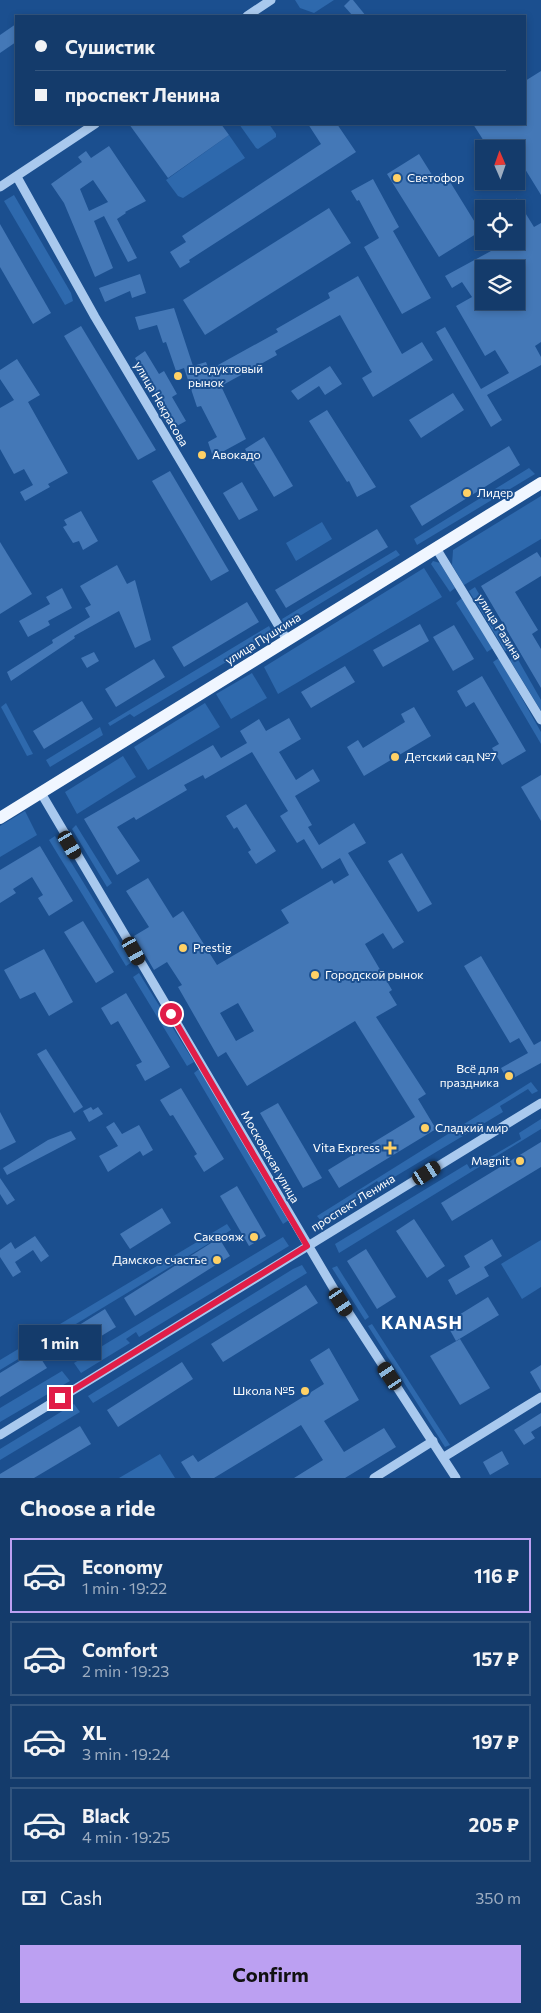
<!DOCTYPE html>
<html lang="en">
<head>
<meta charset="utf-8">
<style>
  body { margin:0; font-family:Commissioner,sans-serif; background:#214673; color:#f1f3f6; height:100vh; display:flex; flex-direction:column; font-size:19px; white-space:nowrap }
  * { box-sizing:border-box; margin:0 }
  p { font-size:16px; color:#9dadc1 }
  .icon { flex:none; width:28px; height:28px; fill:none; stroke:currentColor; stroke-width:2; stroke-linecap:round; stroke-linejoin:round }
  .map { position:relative; height:1478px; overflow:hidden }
  .sheet { display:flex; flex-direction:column; background:#143b6b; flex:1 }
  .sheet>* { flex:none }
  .banner { position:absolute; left:15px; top:15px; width:511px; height:110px; border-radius:0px; box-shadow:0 2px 8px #0003,0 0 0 1px #33557e; display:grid; align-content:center; height:110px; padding:0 20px; background:#143b6b }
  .needle { width:32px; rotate:358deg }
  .buttons { position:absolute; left:475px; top:140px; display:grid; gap:10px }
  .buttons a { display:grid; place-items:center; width:50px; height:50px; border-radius:0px; background:#143b6b; box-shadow:0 2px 8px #0003,0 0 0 1px #33557e; font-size:25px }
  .end { position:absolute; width:22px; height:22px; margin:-11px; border:6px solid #e11d48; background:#fff; box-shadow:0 0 0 2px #fff }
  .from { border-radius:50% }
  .bubble { position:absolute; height:35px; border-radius:0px; background:#143b6b; box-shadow:0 2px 8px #0003,0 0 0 1px #33557e; font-size:16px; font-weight:700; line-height:35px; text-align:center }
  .car { position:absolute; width:15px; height:30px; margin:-15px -8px; border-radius:6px; box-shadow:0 0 4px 1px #0007; background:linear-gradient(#222 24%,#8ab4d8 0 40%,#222 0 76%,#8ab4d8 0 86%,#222 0) }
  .banner b { display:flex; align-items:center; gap:18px; height:48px; font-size:19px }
  .banner b+b { border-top:1px solid #33557e }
  .banner i { width:12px; height:12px; background:#f1f3f6 }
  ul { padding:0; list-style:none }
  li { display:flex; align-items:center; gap:15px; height:75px; margin:0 10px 8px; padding:0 10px; border:2px solid #33557e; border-radius:0px }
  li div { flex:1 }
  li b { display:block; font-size:19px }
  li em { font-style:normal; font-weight:700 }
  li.active { border-color:#bca0f2 }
  li>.icon { width:45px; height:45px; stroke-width:1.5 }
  h2 { padding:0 20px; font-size:22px; line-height:60px }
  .pay { display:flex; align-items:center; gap:12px; height:55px; padding:0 20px; font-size:19px }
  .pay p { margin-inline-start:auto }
  .button { display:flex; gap:10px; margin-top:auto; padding:10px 20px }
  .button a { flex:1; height:58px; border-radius:0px; background:#bca0f2; color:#111; font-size:20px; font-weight:700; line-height:58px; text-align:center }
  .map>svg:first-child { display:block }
  .green { fill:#2e69ad }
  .building { fill:#4478b7; fill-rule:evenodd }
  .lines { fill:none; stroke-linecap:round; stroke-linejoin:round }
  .minor { stroke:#a9c9ee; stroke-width:9 }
  .major { stroke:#f0f6ff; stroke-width:12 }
  .route { stroke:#e11d48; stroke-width:6 }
  .poi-dot { fill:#ffd166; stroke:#1b4f8f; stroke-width:2 }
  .labels { text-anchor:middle; stroke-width:4; stroke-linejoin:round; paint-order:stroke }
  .poi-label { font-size:12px; fill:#fff; stroke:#1b4f8f; text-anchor:start }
  .street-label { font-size:12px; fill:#fff; stroke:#1b4f8f }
  .district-label { font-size:18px; font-weight:bold; letter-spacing:1px; fill:#fff; stroke:#1b4f8f }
</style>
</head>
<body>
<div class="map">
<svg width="541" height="1478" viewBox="0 0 541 1478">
  <rect width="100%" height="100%" fill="#1b4f8f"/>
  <g class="green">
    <polygon points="295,0 334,0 314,13 300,8"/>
    <polygon points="239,124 269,124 276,134 276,137 258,149 256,148"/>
    <polygon points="229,135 245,158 183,198 178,196 166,180"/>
    <polygon points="14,195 71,293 73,301 65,305 4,201"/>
    <polygon points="529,468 535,474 417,545 414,539"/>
    <polygon points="541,496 541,539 464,585 452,565 453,550"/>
    <polygon points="322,522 332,539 296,561 286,543"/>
    <polygon points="396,550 400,555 285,625 282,619"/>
    <polygon points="433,561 440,563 455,588 450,592 431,564"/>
    <polygon points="424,568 442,597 278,694 264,667"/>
    <polygon points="475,587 511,649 505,651 469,591"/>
    <polygon points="462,598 493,648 487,652 456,603"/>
    <polygon points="269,626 273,634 134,717 130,714 110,726 108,723"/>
    <polygon points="516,656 541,700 541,711 510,660"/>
    <polygon points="499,658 541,732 541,744 493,662"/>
    <polygon points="252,673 267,698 231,719 216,694"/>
    <polygon points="6,703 33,754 27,756 1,707"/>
    <polygon points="205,703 220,727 148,770 134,747"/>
    <polygon points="100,727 103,735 50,767 46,760"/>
    <polygon points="123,756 136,777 77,814 65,792"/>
    <polygon points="25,811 37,835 0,857 0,826"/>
    <polygon points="76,825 112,883 107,887 72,829"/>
    <polygon points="55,836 132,962 126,966 49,840"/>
    <polygon points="139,973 194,1062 187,1066 133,977"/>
    <polygon points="199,1069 289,1220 283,1224 194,1073"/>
    <polygon points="531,1082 538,1091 532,1094 528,1089 500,1106 503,1112 381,1185 377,1181 360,1192 363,1196 322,1222 317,1216"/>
    <polygon points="245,1116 292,1193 289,1195 241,1118"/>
    <polygon points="541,1119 541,1129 339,1253 335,1244 467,1164 470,1169 521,1139 519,1133"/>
    <polygon points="227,1224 231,1230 0,1370 0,1360"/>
    <polygon points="283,1237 289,1246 139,1337 136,1332 126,1339 130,1343 81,1373 74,1363"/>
    <polygon points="541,1240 541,1287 522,1299 501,1264"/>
    <polygon points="302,1265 307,1273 93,1403 88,1396 293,1269"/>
    <polygon points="337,1266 369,1317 365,1320 332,1268"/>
    <polygon points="372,1324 450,1445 445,1447 368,1326"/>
    <polygon points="62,1371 70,1381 0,1422 0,1408"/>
    <polygon points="74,1404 80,1412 0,1460 0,1449"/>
    <polygon points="160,1454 175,1478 119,1478"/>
  </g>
  <g class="building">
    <polygon points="350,0 353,0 366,16 353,16 344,6"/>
    <polygon points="16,24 16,42 0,53 0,35"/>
    <polygon points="541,71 541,195 525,169 516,175 516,149 489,149 473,124 525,124 525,81"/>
    <polygon points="129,124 221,124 229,135 168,178"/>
    <polygon points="308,124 337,124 356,152 189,260 190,262 180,268 170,252 186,242 182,236 321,144"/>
    <path d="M 109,146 L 146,201 L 125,212 L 126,213 L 117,219 L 137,258 L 128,262 L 104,216 L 94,221 L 113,268 L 95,277 L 64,203 L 51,184 L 82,162 L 78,157 L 86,151 L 91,158 ZM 93,180 L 108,202 L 89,211 L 80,189 Z"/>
    <polygon points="419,154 434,178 444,172 476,224 484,219 484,229 439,257 387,174"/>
    <polygon points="373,179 399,227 393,231 431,298 402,314 364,247 379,238 359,200 357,201 351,191"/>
    <path d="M 516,198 L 534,227 L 541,223 L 541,342 L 535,346 L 541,357 L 541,365 L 487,395 L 502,420 L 491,427 L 436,332 L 445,327 L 481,389 L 509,373 L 495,350 L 485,356 L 456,306 L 472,297 L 462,282 L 452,288 L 445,276 L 491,251 L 485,241 L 516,241 L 516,209 L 501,209 L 516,200 ZM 484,269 L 516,269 L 516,301 L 484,301 Z"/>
    <polygon points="329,208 351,243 205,335 183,300"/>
    <polygon points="0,224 51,313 33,324 0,267"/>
    <polygon points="140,274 146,293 132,298 130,291 105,302 99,288"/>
    <polygon points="358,276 402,354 422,342 433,360 373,397 362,378 372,372 340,315 275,351 277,355 221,386 246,439 213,457 208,442 217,437 201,406 197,407 184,368 176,371 166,342 163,343 157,325 139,330 135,317 174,308 193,366 206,362 209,370 278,332 276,329 330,298 328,293"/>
    <polygon points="81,326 156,450 138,460 64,336"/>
    <polygon points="145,351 159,374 164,371 177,394 172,397 186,421 175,427 135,358"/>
    <polygon points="17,359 40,395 28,402 68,473 48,484 50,487 25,501 20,492 33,485 24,469 14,474 0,449 0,408 14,400 0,379 0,370"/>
    <polygon points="330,366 342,384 325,395 319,386 298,400 291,391"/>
    <polygon points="453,393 464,410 421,438 409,420"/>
    <polygon points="327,410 376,487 357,497 349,481 347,482 309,421"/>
    <polygon points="264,437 293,486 274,497 245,449"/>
    <polygon points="509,446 520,465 422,526 410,506"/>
    <polygon points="170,471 229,571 211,581 152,481"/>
    <polygon points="242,482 258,510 239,520 223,493"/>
    <polygon points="81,511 98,541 83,550 79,541 73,543 63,527 67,525 64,520"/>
    <polygon points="377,529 388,547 286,608 275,590"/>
    <polygon points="0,542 32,594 0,614"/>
    <polygon points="537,552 541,558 541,576 515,592 538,630 532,634 541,649 541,688 481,586"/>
    <polygon points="117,565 127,584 135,580 151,640 135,648 119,611 74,636 75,638 11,681 7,672 53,643 52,640 90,617 85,608 91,605 80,586"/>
    <polygon points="62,588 72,608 48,621 50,625 28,637 19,621 50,604 46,597"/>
    <polygon points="247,602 259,622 184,667 172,647"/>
    <polygon points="420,624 429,641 383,667 373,650"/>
    <polygon points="454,625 474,659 453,671 433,637"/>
    <polygon points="94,652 99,661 87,668 81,658"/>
    <polygon points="154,659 165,677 116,707 105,689"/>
    <polygon points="345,666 355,682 311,708 301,692"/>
    <polygon points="482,676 526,751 502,765 492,748 499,744 474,702 466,707 457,691"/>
    <polygon points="82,701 93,719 44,749 33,731"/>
    <polygon points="414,707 431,736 364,776 347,747 358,740 363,748 405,722 401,714"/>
    <path d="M 289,718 L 301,739 L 279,752 L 296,780 L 313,769 L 320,781 L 295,796 L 312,825 L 308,827 L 319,845 L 354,823 L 366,843 L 348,853 L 404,942 L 393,949 L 383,933 L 365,944 L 392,990 L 389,992 L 397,1005 L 376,1017 L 426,1094 L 418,1099 L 436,1129 L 339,1188 L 328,1170 L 415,1117 L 355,1021 L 247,1086 L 226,1052 L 218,1057 L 178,987 L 182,985 L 167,962 L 154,970 L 134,936 L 149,927 L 126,891 L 148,878 L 173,918 L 183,911 L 217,965 L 289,923 L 281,910 L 332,880 L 334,884 L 349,875 L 340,858 L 322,869 L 304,839 L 297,843 L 280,816 L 288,811 L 252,752 L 205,779 L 203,775 L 184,785 L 187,790 L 136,820 L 134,817 L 117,827 L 140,861 L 117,875 L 84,819 L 213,745 L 221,758 L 247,743 L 240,731 L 259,719 L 266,731 ZM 238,1003 L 254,1031 L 236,1041 L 220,1013 Z"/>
    <polygon points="541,775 541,821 521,787"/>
    <polygon points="246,804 276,851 256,864 248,852 251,850 237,827 234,829 226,816"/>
    <polygon points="40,846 73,901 49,916 38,898 43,895 32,877 13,889 16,893 0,903 0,870"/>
    <polygon points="402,853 432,904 418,912 388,861"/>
    <polygon points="83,921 114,972 96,983 64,932"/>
    <polygon points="44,949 73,1002 49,1016 35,992 20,999 4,970"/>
    <polygon points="481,956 534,1045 541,1041 541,1063 508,1081 501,1068 528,1053 519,1038 510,1043 464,966"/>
    <polygon points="126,993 170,1067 145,1081 136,1065 142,1062 118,1021 111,1025 101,1008"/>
    <polygon points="46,1049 83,1107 74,1113 37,1054"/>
    <polygon points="181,1088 224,1159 204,1172 194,1156 197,1154 173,1115 170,1116 160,1100"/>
    <polygon points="278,1103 322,1178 303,1188 260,1113"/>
    <polygon points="91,1107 93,1110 98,1107 103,1114 89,1122 83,1111"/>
    <polygon points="0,1112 16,1142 0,1150"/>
    <polygon points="114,1122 122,1134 139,1125 153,1150 143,1156 140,1151 108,1172 99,1156 118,1146 106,1127"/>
    <polygon points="71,1131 76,1139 7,1175 3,1168 48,1140"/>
    <polygon points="541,1142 541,1167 452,1221 441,1203"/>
    <polygon points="0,1178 15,1200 7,1205 0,1194"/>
    <polygon points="237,1186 266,1236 249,1246 220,1196"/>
    <polygon points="162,1208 171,1223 130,1249 120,1234"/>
    <polygon points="414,1219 445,1266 427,1278 396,1231"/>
    <polygon points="35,1236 49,1256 41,1262 33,1250 15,1262 21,1272 13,1277 0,1257 0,1250 11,1242 15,1249"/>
    <polygon points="219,1238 230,1256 135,1316 124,1298"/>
    <polygon points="492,1239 502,1256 484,1267 489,1276 456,1295 448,1280 470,1267 464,1256"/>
    <polygon points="366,1249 396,1297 377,1309 347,1261"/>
    <polygon points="306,1285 318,1303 223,1362 211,1344"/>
    <polygon points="488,1297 499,1315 456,1341 446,1323"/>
    <polygon points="105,1309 116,1327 67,1357 55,1340"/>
    <polygon points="460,1339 490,1388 460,1405 430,1356"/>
    <polygon points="329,1348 359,1400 324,1421 344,1452 384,1428 396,1447 345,1478 294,1478 323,1460 301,1425 214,1478 191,1478 181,1462 193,1455 198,1462 324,1384 310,1360"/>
    <polygon points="36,1351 47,1368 0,1397 0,1373"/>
    <polygon points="182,1362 193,1379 118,1427 107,1410"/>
    <polygon points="541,1365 541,1391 530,1372"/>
    <polygon points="541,1413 541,1426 531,1432 535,1438 524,1445 514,1430"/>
    <polygon points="80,1426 91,1444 34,1478 0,1478 0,1474"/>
    <polygon points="502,1451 509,1464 490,1475 483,1462"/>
  </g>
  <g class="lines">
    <g class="minor">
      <polyline points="247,16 271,0"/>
      <polyline points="17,177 95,317 287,640"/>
      <polyline points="0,187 95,124"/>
      <polyline points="436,548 541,720"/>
      <polyline points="41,793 341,1301 456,1478"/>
      <polyline points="0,1435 541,1103"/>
      <polyline points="444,1457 541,1397"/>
      <polyline points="374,1478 433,1441"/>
    </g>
    <polyline class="major" points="0,818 541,483"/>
  </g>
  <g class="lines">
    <polyline class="route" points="60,1398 307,1246 171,1014"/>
  </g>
  <g class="poi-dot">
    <circle cx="397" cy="178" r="5"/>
    <circle cx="178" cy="376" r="5"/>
    <circle cx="202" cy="455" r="5"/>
    <circle cx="467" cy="493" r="5"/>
    <circle cx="395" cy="757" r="5"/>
    <circle cx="183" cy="948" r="5"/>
    <circle cx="315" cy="975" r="5"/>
    <circle cx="509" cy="1076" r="5"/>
    <circle cx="425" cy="1128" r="5"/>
    <path d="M387.5 1140.5h5v5h5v5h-5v5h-5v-5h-5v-5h5z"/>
    <circle cx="520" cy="1161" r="5"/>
    <circle cx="254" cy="1237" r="5"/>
    <circle cx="217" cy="1260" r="5"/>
    <circle cx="305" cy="1391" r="5"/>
  </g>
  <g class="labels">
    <g class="poi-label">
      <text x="407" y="182">Светофор</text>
      <text x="188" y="373">продуктовый<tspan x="188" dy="14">рынок</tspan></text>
      <text x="212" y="459">Авокадо</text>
      <text x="477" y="497">Лидер</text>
      <text x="405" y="761">Детский сад №7</text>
      <text x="193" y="952">Prestig</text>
      <text x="325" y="979">Городской рынок</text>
      <text x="499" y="1073" text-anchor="end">Всё для<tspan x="499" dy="14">праздника</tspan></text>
      <text x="435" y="1132">Сладкий мир</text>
      <text x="380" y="1152" text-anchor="end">Vita Express</text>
      <text x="510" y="1165" text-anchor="end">Magnit</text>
      <text x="244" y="1241" text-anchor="end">Саквояж</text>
      <text x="207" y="1264" text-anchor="end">Дамское счастье</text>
      <text x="295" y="1395" text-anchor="end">Школа №5</text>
    </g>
    <g class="street-label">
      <text transform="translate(161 404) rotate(60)" y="4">улица Некрасова</text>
      <text transform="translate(499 627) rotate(58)" y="4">улица Разина</text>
      <text transform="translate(263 639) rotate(-32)" y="4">улица Пушкина</text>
      <text transform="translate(270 1157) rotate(60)" y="4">Московская улица</text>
      <text transform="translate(353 1203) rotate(-32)" y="4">проспект Ленина</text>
    </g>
    <g class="district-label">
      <text x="422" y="1329">KANASH</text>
    </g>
  </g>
</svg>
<div class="buttons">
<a><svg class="needle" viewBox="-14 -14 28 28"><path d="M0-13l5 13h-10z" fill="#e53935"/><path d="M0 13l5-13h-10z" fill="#9dadc1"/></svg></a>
<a><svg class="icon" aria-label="locate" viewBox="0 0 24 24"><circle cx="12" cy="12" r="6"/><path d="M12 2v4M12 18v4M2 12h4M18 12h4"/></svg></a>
<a><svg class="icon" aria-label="layers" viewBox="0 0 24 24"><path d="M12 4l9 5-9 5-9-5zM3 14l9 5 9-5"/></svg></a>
</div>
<i class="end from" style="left:171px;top:1014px"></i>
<i class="end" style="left:60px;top:1398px"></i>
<div class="bubble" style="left:19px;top:1325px;width:82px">1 min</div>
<i class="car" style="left:70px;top:845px;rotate:150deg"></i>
<i class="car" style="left:134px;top:951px;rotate:151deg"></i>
<i class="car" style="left:427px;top:1173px;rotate:58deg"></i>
<i class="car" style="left:341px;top:1302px;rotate:147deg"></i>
<i class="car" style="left:390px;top:1376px;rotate:326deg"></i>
<div class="banner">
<b><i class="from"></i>Сушистик</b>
<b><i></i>проспект Ленина</b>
</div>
</div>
<section class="sheet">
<h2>Choose a ride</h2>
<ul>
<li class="active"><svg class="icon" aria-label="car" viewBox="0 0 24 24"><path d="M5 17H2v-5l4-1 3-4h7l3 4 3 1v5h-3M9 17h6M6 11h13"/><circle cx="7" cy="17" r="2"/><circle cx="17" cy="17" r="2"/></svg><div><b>Economy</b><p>1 min · 19:22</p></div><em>116 ₽</em></li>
<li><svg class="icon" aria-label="car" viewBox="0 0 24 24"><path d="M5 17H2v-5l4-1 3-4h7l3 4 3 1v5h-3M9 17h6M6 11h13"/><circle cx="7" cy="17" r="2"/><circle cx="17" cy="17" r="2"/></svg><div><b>Comfort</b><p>2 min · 19:23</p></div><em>157 ₽</em></li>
<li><svg class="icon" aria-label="car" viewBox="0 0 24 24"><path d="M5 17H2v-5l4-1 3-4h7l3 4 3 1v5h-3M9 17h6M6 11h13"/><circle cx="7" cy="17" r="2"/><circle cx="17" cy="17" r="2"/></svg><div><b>XL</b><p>3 min · 19:24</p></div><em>197 ₽</em></li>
<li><svg class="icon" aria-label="car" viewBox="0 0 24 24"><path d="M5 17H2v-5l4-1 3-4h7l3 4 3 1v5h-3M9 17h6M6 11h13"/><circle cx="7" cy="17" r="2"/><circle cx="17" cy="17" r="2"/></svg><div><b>Black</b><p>4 min · 19:25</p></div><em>205 ₽</em></li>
</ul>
<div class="pay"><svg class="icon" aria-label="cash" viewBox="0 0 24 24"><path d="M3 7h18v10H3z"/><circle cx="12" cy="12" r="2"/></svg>Cash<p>350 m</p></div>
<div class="button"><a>Confirm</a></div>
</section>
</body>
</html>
